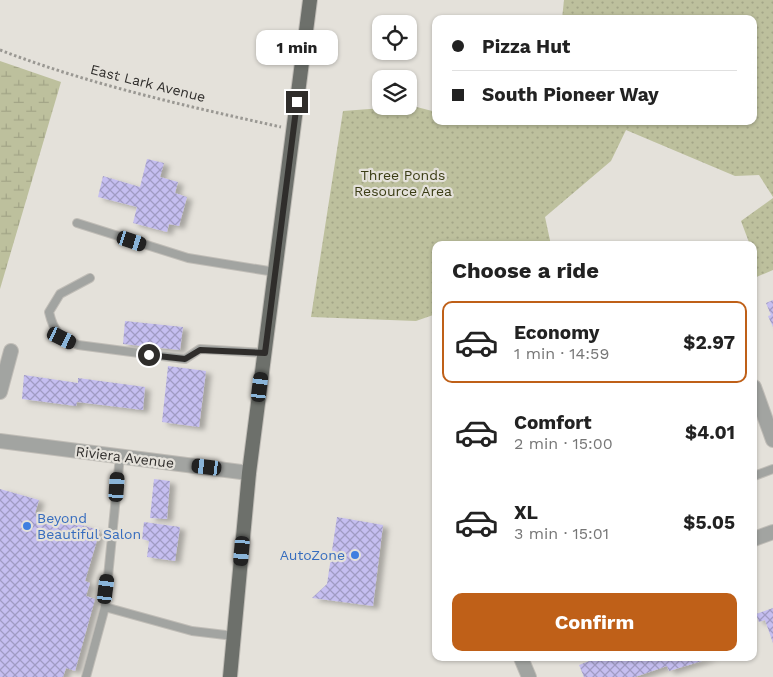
<!DOCTYPE html>
<html lang="en">
<head>
<meta charset="utf-8">
<style>
  body { margin:0; font-family:"Work Sans",sans-serif; background:#f6f6f6; color:#222; height:100vh; display:flex; flex-direction:column; font-size:19px; white-space:nowrap }
  * { box-sizing:border-box; margin:0 }
  p { font-size:16px; color:#767676 }
  .icon { flex:none; width:28px; height:28px; fill:none; stroke:currentColor; stroke-width:2; stroke-linecap:round; stroke-linejoin:round }
  .map { position:relative; flex:1; overflow:hidden }
  .side { position:absolute; left:432px; top:241px; width:325px; height:420px; display:flex; flex-direction:column; background:#fff; border-radius:10px; box-shadow:0 1px 4px #0004 }
  .side>* { flex:none }
  .banner { position:absolute; left:432px; top:15px; width:325px; height:110px; border-radius:10px; box-shadow:0 1px 4px #0004; display:grid; align-content:center; height:110px; padding:0 20px; background:#fff }
  .tools { position:absolute; left:372px; top:15px; display:grid; gap:10px }
  .tools a { display:grid; place-items:center; width:45px; height:45px; border-radius:10px; background:#fff; box-shadow:0 1px 4px #0004; font-size:25px }
  .end { position:absolute; width:22px; height:22px; margin:-11px; border:6px solid #2f2d2b; background:#fff; box-shadow:0 0 0 2px #fff }
  .from { border-radius:50% }
  .bubble { position:absolute; height:35px; border-radius:10px; background:#fff; box-shadow:0 1px 4px #0004; font-size:16px; font-weight:700; line-height:35px; text-align:center }
  .car { position:absolute; width:15px; height:30px; margin:-15px -8px; border-radius:6px; box-shadow:0 0 4px 1px #0007; background:linear-gradient(#222 24%,#8ab4d8 0 40%,#222 0 76%,#8ab4d8 0 86%,#222 0) }
  .banner b { display:flex; align-items:center; gap:18px; height:48px; font-size:19px }
  .banner b+b { border-top:1px solid #e0e0e0 }
  .banner i { width:12px; height:12px; background:#222 }
  ul { padding:0; list-style:none }
  li { display:flex; align-items:center; gap:15px; height:82px; margin:0 10px 8px; padding:0 10px; border:2px solid transparent; border-radius:10px }
  li div { flex:1 }
  li b { display:block; font-size:19px }
  li em { font-style:normal; font-weight:700 }
  li.selected { border-color:#bf6018 }
  li>.icon { width:45px; height:45px; stroke-width:1.5 }
  h2 { padding:0 20px; font-size:22px; line-height:60px }
  .cta { display:flex; gap:10px; margin-top:auto; padding:10px 20px }
  .cta a { flex:1; height:58px; border-radius:10px; background:#bf6018; color:#fff; font-size:20px; font-weight:700; line-height:58px; text-align:center }
  .map>svg:first-child { display:block }
  .grass { fill:url(#grass-dots) }
  .wetland { fill:url(#wetland-marsh) }
  .building { fill:url(#building-cross-hatch); filter:url(#shadow) }
  .lines { fill:none; stroke-linecap:round; stroke-linejoin:round }
  .service-casing { stroke:#c0bdb7; stroke-width:10 }
  .minor-casing { stroke:#c0bdb7; stroke-width:16 }
  .primary-casing { stroke:#c0bdb7; stroke-width:16 }
  .path { stroke:#9a9893; stroke-width:3; stroke-dasharray:2.5 2.5; stroke-linecap:butt }
  .service { stroke:#a2a4a1; stroke-width:8 }
  .minor { stroke:#a2a4a1; stroke-width:14 }
  .primary { stroke:#6d706b; stroke-width:14 }
  .route { stroke:#2f2d2b; stroke-width:6 }
  .shop-dot { fill:#3f7fe0; stroke:#e4e1da; stroke-width:2 }
  .labels { text-anchor:middle; stroke-width:4.5; stroke-linejoin:round; paint-order:stroke }
  .street-label { font-size:14px; fill:#2f2d2b; stroke:#e4e1da }
  .park-label { font-size:14px; fill:#3a3c14; stroke:#e4e1da }
  .shop-label { font-size:14px; fill:#366cbe; stroke:#e4e1da; text-anchor:start }
</style>
</head>
<body>
<div class="map">
<svg width="773" height="677" viewBox="0 0 773 677">
  <defs>
    <pattern id="grass-dots" width="8" height="8" patternUnits="userSpaceOnUse" patternTransform="scale(1.25)"><rect width="8" height="8" fill="#bdc09d"/><path d="M2 2h.1M6 6h.1" fill="none" stroke="#a3a587" stroke-width="1.8" stroke-linecap="round"/></pattern>
    <pattern id="wetland-marsh" width="20" height="14" patternUnits="userSpaceOnUse" patternTransform="scale(1.25)"><rect width="20" height="14" fill="#bdc09d"/><path d="M1 5h8M5 5V1M11 12h8M15 12V8" fill="none" stroke="#a3a587"/></pattern>
    <pattern id="building-cross-hatch" width="8" height="8" patternUnits="userSpaceOnUse" patternTransform="scale(1.25)"><rect width="8" height="8" fill="#c5bef0"/><path d="M0 0l8 8M0 8l8-8" fill="none" stroke="#a09bc3"/></pattern>
    <filter id="shadow"><feDropShadow dx="5.5" dy="3" stdDeviation="2.5" flood-color="#0004"/></filter>
  </defs>
  <rect width="100%" height="100%" fill="#e4e1da"/>
  <g class="grass">
    <polygon points="564,0 773,0 773,197 759,175 735,176 626,130 611,161 545,217 551,245 436,245 436,314 416,321 311,317 343,111 409,106 409,105 436,112 436,121 754,121 754,19 562,19"/>
    <polygon points="773,198 773,270 754,278 754,245 750,245 741,221"/>
  </g>
  <polygon class="wetland" points="0,61 61,82 0,289"/>
  <g class="building">
    <polygon points="147,159 164,163 160,177 178,182 175,193 187,197 179,226 169,224 167,232 133,223 137,207 98,197 103,176 140,187"/>
    <polygon points="773,300 773,327 768,316 771,315 766,303"/>
    <polygon points="125,321 183,327 180,350 123,344"/>
    <polygon points="168,366 206,371 199,427 162,422"/>
    <polygon points="24,375 78,383 78,378 145,387 143,410 77,402 76,406 22,399"/>
    <polygon points="154,479 170,481 167,519 150,518"/>
    <polygon points="0,489 39,500 35,513 100,530 85,581 90,583 86,596 95,599 75,671 66,668 63,677 0,677"/>
    <polygon points="337,517 383,525 373,606 312,598 327,584"/>
    <polygon points="144,522 180,527 175,561 147,557 149,541 142,539"/>
    <polygon points="773,608 773,643 765,620 759,622 756,614"/>
    <polygon points="597,658 712,658 669,671 667,666 635,677 584,677 579,665"/>
  </g>
  <g class="lines">
    <g class="service-casing">
      <g id="service">
        <polyline points="77,223 188,258 275,272"/>
        <path d="M 90,278 L 60,294 L 49,312 C 54,333 59,336 78,345 L 185,359 L 200,349 L 265,353"/>
        <polyline points="754,476 773,469"/>
        <polyline points="105,607 192,631 234,636"/>
        <polyline points="86,677 105,607 120,456"/>
      </g>
    </g>
    <g class="minor-casing">
      <g id="minor">
        <polyline points="754,387 773,440"/>
        <polyline points="0,392 11,351"/>
        <polyline points="0,441 249,473"/>
        <polyline points="754,539 773,532"/>
        <polyline points="521,658 529,677"/>
      </g>
    </g>
    <g class="primary-casing">
      <polyline id="primary" points="230,677 249,473 310,0"/>
    </g>
    <path class="path" d="M 0,50 C 91,85 186,106 281,127"/>
    <use href="#service" class="service"/>
    <use href="#minor" class="minor"/>
    <use href="#primary" class="primary"/>
  </g>
  <g class="lines">
    <polyline class="route" points="149,355 185,359 200,350 265,353 297,102"/>
  </g>
  <g class="shop-dot">
    <circle cx="27" cy="526" r="5"/>
    <circle cx="355" cy="555" r="5"/>
  </g>
  <g class="labels">
    <g class="street-label">
      <text transform="translate(148 83) rotate(14)" y="5">East Lark Avenue</text>
      <text transform="translate(125 457) rotate(7)" y="5">Riviera Avenue</text>
    </g>
    <g class="park-label">
      <text x="403" y="180">Three Ponds<tspan x="403" dy="16">Resource Area</tspan></text>
    </g>
    <g class="shop-label">
      <text x="37" y="523">Beyond<tspan x="37" dy="16">Beautiful Salon</tspan></text>
      <text x="345" y="560" text-anchor="end">AutoZone</text>
    </g>
  </g>
</svg>
<div class="tools">
<a><svg class="icon" aria-label="locate" viewBox="0 0 24 24"><circle cx="12" cy="12" r="6"/><path d="M12 2v4M12 18v4M2 12h4M18 12h4"/></svg></a>
<a><svg class="icon" aria-label="layers" viewBox="0 0 24 24"><path d="M12 4l9 5-9 5-9-5zM3 14l9 5 9-5"/></svg></a>
</div>
<i class="end from" style="left:149px;top:355px"></i>
<i class="end" style="left:297px;top:102px"></i>
<div class="bubble" style="left:256px;top:30px;width:82px">1 min</div>
<i class="car" style="left:132px;top:241px;rotate:108deg"></i>
<i class="car" style="left:62px;top:338px;rotate:116deg"></i>
<i class="car" style="left:260px;top:387px;rotate:7deg"></i>
<i class="car" style="left:207px;top:467px;rotate:277deg"></i>
<i class="car" style="left:117px;top:487px;rotate:4deg"></i>
<i class="car" style="left:242px;top:551px;rotate:185deg"></i>
<i class="car" style="left:106px;top:589px;rotate:7deg"></i>
<div class="banner">
<b><i class="from"></i>Pizza Hut</b>
<b><i></i>South Pioneer Way</b>
</div>
<section class="side">
<h2>Choose a ride</h2>
<ul>
<li class="selected"><svg class="icon" aria-label="car" viewBox="0 0 24 24"><path d="M5 17H2v-5l4-1 3-4h7l3 4 3 1v5h-3M9 17h6M6 11h13"/><circle cx="7" cy="17" r="2"/><circle cx="17" cy="17" r="2"/></svg><div><b>Economy</b><p>1 min · 14:59</p></div><em>$2.97</em></li>
<li><svg class="icon" aria-label="car" viewBox="0 0 24 24"><path d="M5 17H2v-5l4-1 3-4h7l3 4 3 1v5h-3M9 17h6M6 11h13"/><circle cx="7" cy="17" r="2"/><circle cx="17" cy="17" r="2"/></svg><div><b>Comfort</b><p>2 min · 15:00</p></div><em>$4.01</em></li>
<li><svg class="icon" aria-label="car" viewBox="0 0 24 24"><path d="M5 17H2v-5l4-1 3-4h7l3 4 3 1v5h-3M9 17h6M6 11h13"/><circle cx="7" cy="17" r="2"/><circle cx="17" cy="17" r="2"/></svg><div><b>XL</b><p>3 min · 15:01</p></div><em>$5.05</em></li>
</ul>
<div class="cta"><a>Confirm</a></div>
</section>
</div>
</body>
</html>
